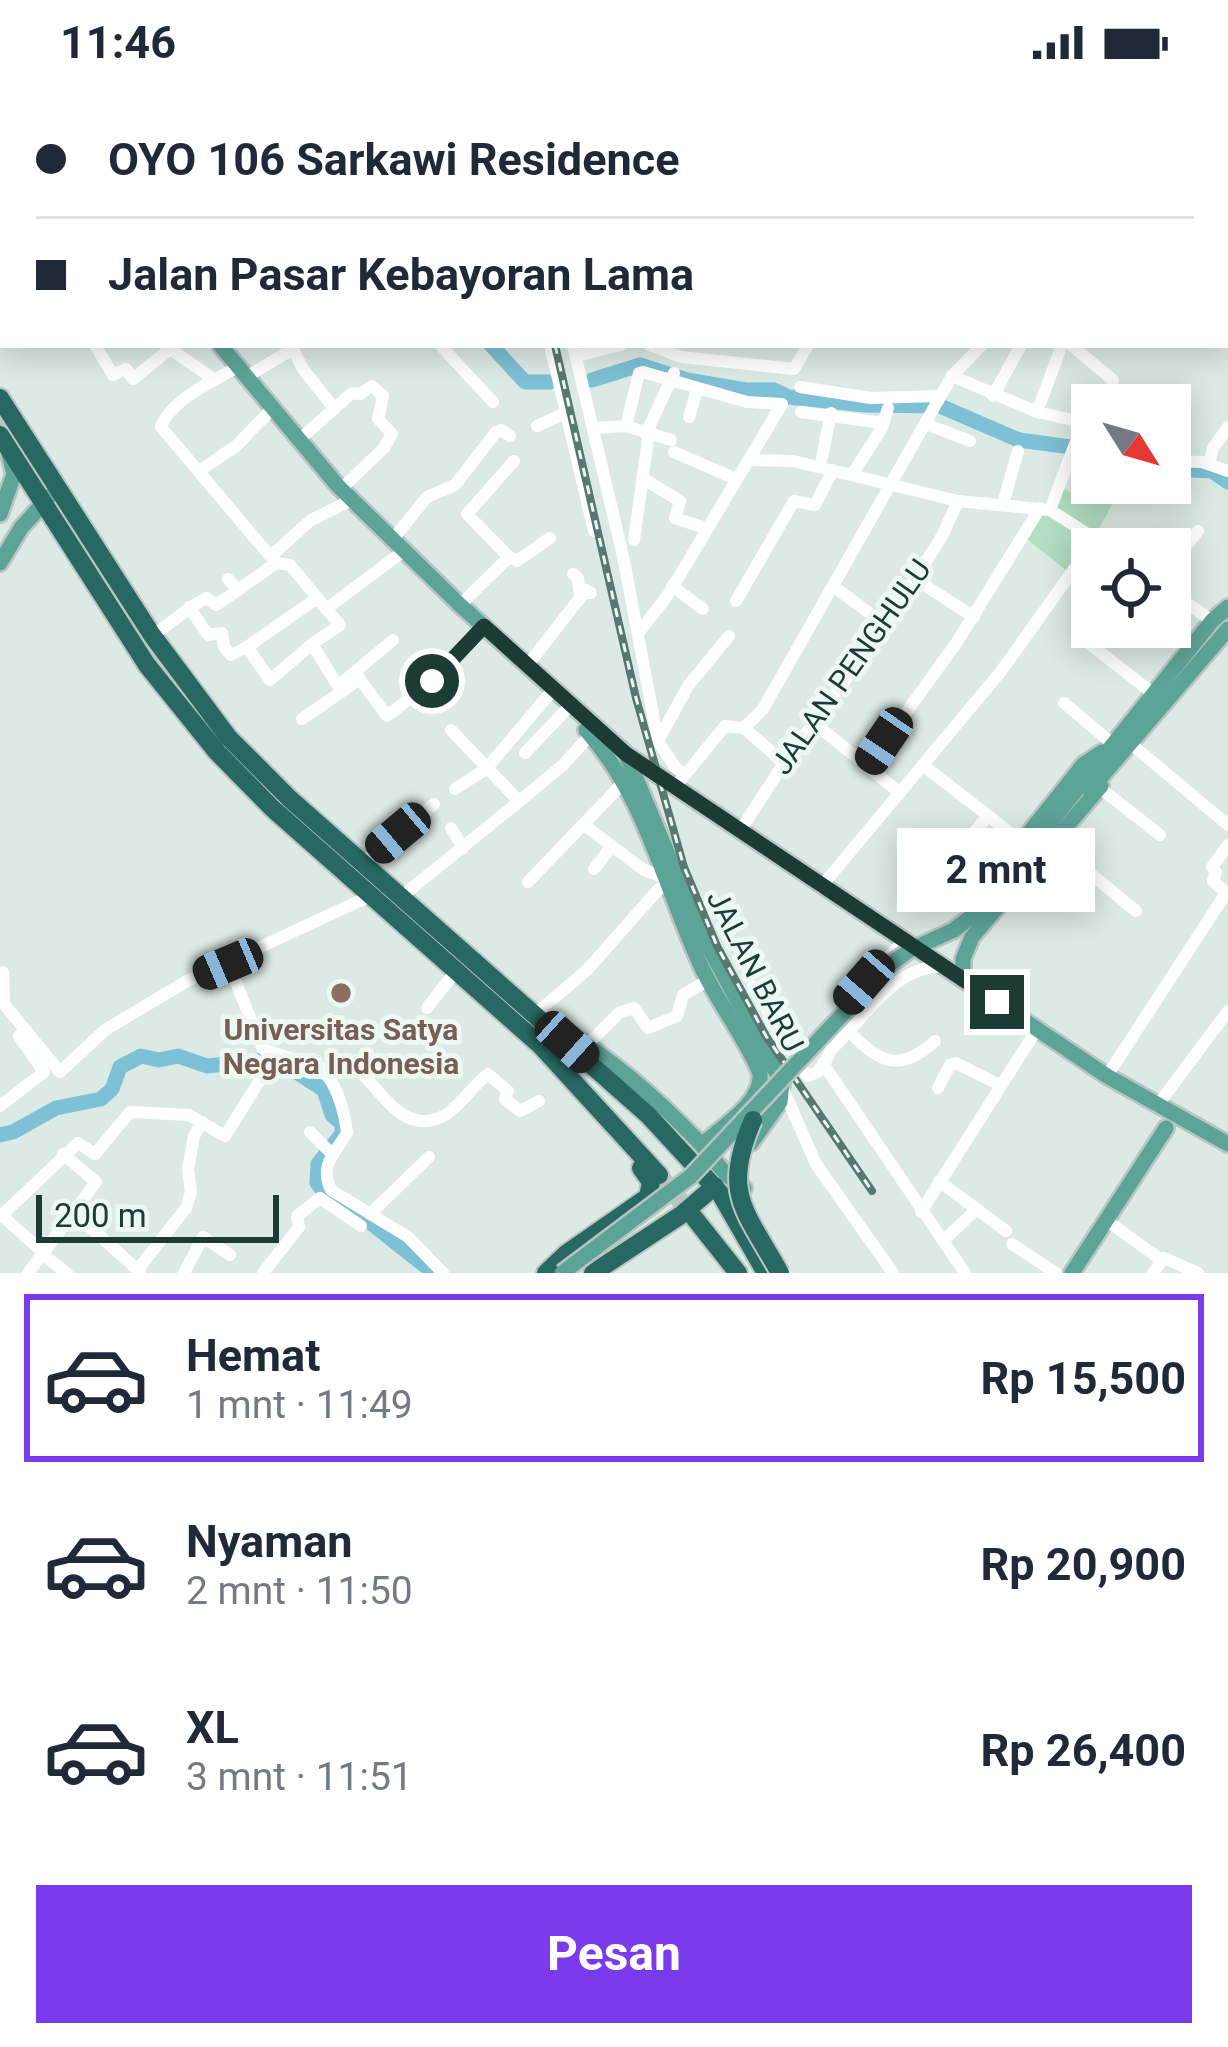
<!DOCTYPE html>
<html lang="id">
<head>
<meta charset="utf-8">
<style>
  body { margin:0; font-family:Roboto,sans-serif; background:#f2f2f3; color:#1f2937; height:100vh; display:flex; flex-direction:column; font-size:45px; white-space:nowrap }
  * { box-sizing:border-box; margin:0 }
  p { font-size:39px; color:#747a83 }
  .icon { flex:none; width:66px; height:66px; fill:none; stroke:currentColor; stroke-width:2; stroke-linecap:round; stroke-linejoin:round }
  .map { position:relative; height:1189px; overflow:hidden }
  .side { display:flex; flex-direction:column; background:#fff; flex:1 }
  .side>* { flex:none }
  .hud { position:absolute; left:0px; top:0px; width:1230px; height:264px; box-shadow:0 6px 30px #0003; display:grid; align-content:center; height:264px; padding:0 36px; background:#fff }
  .needle { width:78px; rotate:127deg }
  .controls { position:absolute; left:1071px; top:300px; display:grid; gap:24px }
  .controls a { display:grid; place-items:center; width:120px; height:120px; border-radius:0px; background:#fff; box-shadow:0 6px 30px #0003; font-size:60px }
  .scale { position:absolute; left:36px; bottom:30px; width:243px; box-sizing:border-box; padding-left:12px; border:6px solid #1d3b35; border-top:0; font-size:33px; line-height:42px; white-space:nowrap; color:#1d3b35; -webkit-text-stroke:9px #edf7f3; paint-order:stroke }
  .end { position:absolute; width:54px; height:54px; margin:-27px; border:15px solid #1d3b35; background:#fff; box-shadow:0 0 0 6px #fff }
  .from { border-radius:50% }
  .bubble { position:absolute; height:84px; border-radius:0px; background:#fff; box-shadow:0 6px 30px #0003; font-size:39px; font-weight:700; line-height:84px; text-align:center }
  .car { position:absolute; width:36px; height:72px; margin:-36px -18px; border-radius:15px; box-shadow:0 0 9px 3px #0007; background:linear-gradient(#222 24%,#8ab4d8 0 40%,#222 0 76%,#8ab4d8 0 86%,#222 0) }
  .hud b { display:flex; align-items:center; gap:42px; height:114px; font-size:45px }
  .hud b+b { border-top:3px solid #e0e1e3 }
  .hud i { width:30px; height:30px; background:#1f2937 }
  ul { padding:21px 0 0; list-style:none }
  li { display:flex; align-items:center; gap:36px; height:168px; margin:0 24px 18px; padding:0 12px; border:6px solid transparent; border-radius:0px }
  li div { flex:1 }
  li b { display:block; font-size:45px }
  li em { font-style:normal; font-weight:700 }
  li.selected { border-color:#7c3aed }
  li>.icon { width:108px; height:108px; stroke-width:1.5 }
  .button { display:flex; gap:24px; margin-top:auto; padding:24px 36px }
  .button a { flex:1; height:138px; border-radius:0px; background:#7c3aed; color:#fff; font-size:48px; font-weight:700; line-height:138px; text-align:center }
  .status { display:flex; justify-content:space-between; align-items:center; height:84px; padding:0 60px; background:#fff; direction:ltr }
  .status svg { height:33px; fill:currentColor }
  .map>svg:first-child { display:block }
  .green { fill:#b3dec2 }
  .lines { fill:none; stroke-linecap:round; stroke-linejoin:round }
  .stream { stroke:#7ec0d5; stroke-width:3 }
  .river { stroke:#7ec0d5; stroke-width:15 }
  .highway-tunnel { stroke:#b6c7c2; stroke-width:18; stroke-dasharray:18 9; stroke-linecap:butt }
  .major-casing { stroke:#bbc4c2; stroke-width:20 }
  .highway-casing { stroke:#bbc4c2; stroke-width:22 }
  .minor { stroke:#fff; stroke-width:12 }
  .major { stroke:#5da498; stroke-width:15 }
  .highway { stroke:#276962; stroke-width:18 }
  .rail-casing { stroke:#577771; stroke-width:8 }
  .rail { stroke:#edf7f3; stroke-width:3; stroke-dasharray:9; stroke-linecap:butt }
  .major-bridge-casing { stroke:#bbc4c2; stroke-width:20; stroke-linecap:butt }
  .highway-bridge-casing { stroke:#bbc4c2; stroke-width:22; stroke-linecap:butt }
  .major-bridge { stroke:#5da498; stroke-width:15 }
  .highway-bridge { stroke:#276962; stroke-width:18 }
  .route { stroke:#1d3b35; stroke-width:15 }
  .education-dot { fill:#8d6e63; stroke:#edf7f3; stroke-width:4.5 }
  .labels { text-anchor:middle; stroke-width:10; stroke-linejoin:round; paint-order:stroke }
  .street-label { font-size:30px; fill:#1d3b35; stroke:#edf7f3 }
  .education-label { font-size:30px; font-weight:bold; fill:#785e54; stroke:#edf7f3 }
</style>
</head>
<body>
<div class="status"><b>11:46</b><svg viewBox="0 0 49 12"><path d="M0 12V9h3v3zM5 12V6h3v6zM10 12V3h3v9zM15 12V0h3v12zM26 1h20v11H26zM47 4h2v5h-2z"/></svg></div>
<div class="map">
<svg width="1228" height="1189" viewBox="0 0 1228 1189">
  <rect width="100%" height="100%" fill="#dceae5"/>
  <g class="green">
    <polygon points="1092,401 1107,407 1112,403 1127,406 1113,419 1096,450 1055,425 1063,405 1084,413"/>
    <polygon points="1042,429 1091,456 1067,487 1027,455"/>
  </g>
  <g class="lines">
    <polyline class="stream" points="0,101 3,98"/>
    <g class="river">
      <polyline points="491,261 525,298 550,298"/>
      <polyline points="592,296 640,281 687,296 746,306 774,306 789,313 865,321 940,322 1019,356 1071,363"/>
      <polyline points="1170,385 1212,387 1228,398"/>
      <polyline points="0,1051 13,1048 56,1024 101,1015 112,1005 120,983 141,972 159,976 178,972 207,982 263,976 290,984 324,1006 332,1031 342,1040 342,1050 318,1080 317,1099 325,1109 352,1124 434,1189"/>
    </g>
    <g class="highway-tunnel">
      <polyline points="0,334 19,365"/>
      <polyline points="659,1091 692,1131"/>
    </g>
    <g class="major-casing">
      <g id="major">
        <polyline points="137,3 139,0"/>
        <polyline points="0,112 3,109"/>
        <polyline points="220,261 338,402 460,521 626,670 1107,992 1228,1060"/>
        <polyline points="0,430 14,390 9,370"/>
        <polyline points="0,479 21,444 50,412"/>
        <path d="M 586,646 C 646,713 664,802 701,882 C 718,919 744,951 760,989 C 763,1019 722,1042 702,1061"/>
        <polyline points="627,673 700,847 782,999 780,1018 751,1059"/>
        <polyline points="1090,706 1228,545"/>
        <polyline points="982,808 1083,681 1102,668"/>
        <polyline points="954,846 981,825 1212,537 1228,523"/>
        <polyline points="963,896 963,875 972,853 1101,702"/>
        <path d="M 556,942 C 610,973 654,1012 697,1056 C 713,1073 724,1092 744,1104"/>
        <polyline points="1072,1189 1166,1044"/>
      </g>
    </g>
    <g class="highway-casing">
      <g id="highway">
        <polyline points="0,314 152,551 228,653 290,715 648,1031 720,1109 766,1189"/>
        <polyline points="0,351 147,581 217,668 272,724 540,961 659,1091"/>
        <polyline points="692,1131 738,1189"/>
        <polyline points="546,1189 566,1170 648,1113 651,1098 641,1084"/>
        <polyline points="593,1189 681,1131 715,1102"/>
      </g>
    </g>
    <g class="minor">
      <polyline points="16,0 17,3"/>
      <polyline points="320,0 321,3"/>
      <polyline points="385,0 386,3"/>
      <polyline points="446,0 447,3"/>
      <polyline points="493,0 494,3"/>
      <polyline points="523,0 523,3"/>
      <polyline points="626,0 627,3"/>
      <polyline points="723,0 728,3"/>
      <polyline points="738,3 740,0"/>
      <polyline points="836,3 838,0"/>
      <polyline points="95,261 113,291 126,285 133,295 170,265"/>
      <polyline points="440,261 493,318"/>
      <polyline points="550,261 594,447"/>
      <polyline points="573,261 623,472 658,657 675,683 684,690"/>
      <polyline points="649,261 681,273 794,285 808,261"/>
      <polyline points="1071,261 1113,296 1109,321"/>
      <polyline points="166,262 215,296"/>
      <polyline points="577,272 621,261"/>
      <path d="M 238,283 C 214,296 170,317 161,343 L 276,479"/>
      <polyline points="952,292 982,261"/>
      <polyline points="246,293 293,265 303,285 334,324"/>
      <polyline points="800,303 871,314 939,312"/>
      <polyline points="993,312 1021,261"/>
      <polyline points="801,328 883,339"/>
      <polyline points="1037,328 1062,261"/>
      <polyline points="689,333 697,306"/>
      <polyline points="926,340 970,357"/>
      <polyline points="537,342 565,329"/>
      <polyline points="626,342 639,289 643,288 747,318 782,320 668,511 639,548"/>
      <polyline points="593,344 626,342 671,356"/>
      <polyline points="299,356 352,309 360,310 372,302 383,312 378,335 392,350 384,364 341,405"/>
      <polyline points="674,368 736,395"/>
      <polyline points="750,376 793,377 958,417 1050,426 1111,465"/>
      <polyline points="1170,377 1202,378 1228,387"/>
      <polyline points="1209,380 1213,364 1228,343"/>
      <polyline points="820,383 831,329"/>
      <polyline points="199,387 236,362 272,325"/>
      <polyline points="853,389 882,344 888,324"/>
      <polyline points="642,394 680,417 675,434 705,444"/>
      <polyline points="1003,420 1018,367"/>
      <polyline points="393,455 427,413 455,401 496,348 501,346 510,352"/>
      <polyline points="634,456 650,341 674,289"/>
      <polyline points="271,472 311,436 352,416"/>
      <polyline points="509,473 467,430 514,377"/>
      <polyline points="276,479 290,481 340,541 312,560 338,602 393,556"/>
      <polyline points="1170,482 1198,447"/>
      <polyline points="573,490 578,494 580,515"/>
      <polyline points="228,495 238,506 276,479"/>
      <polyline points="915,495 974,533"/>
      <polyline points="672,502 703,525"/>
      <polyline points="834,503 886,541"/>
      <polyline points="1170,507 1212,537"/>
      <polyline points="736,517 794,417 815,421 833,386"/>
      <polyline points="460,521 509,473 517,477 550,454"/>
      <polyline points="189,523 208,551 222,549 224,563 231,571 247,563"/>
      <polyline points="326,525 405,466"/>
      <path d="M 152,551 C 174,539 186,523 207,514 L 216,521 L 238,506"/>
      <polyline points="1087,558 1155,611"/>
      <polyline points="312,560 270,596 247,563 317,514"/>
      <polyline points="527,582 586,506 591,509"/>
      <polyline points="356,590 387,632 432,597 484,542"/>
      <polyline points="1064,619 1114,661"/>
      <polyline points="302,635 354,599"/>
      <polyline points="813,638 900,709"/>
      <polyline points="744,644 763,625 952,292 1037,328 1091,340 1076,357 1050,426"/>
      <polyline points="659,655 688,602 729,552"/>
      <polyline points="1130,659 1228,741"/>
      <polyline points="525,669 567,625"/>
      <polyline points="868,681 957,558 1040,424"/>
      <polyline points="924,682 1022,758"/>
      <polyline points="676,702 725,642 744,644 784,679"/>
      <polyline points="1100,704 1160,751"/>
      <polyline points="455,705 486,685 553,606"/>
      <polyline points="516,720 563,681 590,651"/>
      <polyline points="584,741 644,786 663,793"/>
      <polyline points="451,744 463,764"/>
      <polyline points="740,747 784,679 886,541 942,452 958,417"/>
      <polyline points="965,759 987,733"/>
      <polyline points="1053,759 1136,827"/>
      <polyline points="362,779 434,720"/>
      <polyline points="594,785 612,762"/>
      <polyline points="528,798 624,698"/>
      <polyline points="821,803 1002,586 1096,454"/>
      <polyline points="401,813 516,720 516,714 451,646"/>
      <path d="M 228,879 L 263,965 L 322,985 C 337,1000 345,1029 347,1049 C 335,1069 319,1081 331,1106 L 408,1153 L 443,1189"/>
      <polyline points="877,885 905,856"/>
      <polyline points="3,888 4,920 60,988 105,946 187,897 370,812"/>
      <polyline points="753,902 791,966 800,969"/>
      <polyline points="427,924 456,887"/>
      <polyline points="534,931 587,886 665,798"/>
      <path d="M 849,947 C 877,917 899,884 942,882"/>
      <path d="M 935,957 C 901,988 880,981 849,947 L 831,966 L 824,981 L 965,1189"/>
      <polyline points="588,960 619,929 634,924 648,944 677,932 683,911 708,896"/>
      <polyline points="800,972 799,982 808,992 818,988 824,978"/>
      <path d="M 327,989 L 352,980 C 379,1001 397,1047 436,1035 C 455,1030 472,1002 488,990 L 508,1007 L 505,1015 L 520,1027 L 539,1017"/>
      <polyline points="1107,992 1226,809 1213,797 1216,788 1212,783 1228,761"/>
      <polyline points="938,1004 950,981 956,979 1000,1001"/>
      <polyline points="784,1007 816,1080 893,1189"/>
      <polyline points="0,1022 44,988 19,952"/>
      <polyline points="1157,1022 1228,927"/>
      <polyline points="310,1048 331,1069"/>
      <polyline points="939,1097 1006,1147"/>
      <polyline points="921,1128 1037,945"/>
      <polyline points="74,1129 140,1188"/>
      <polyline points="370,1130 429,1073"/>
      <polyline points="1,1131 43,1168"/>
      <polyline points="0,1133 78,1059 95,1070 130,1028 189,1031 225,1052 275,972"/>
      <polyline points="1106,1136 1160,1175"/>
      <polyline points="943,1157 977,1125"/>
      <polyline points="1012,1160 1056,1189"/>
      <polyline points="42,1170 67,1189"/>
      <polyline points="139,1184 186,1124 191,1108 188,1085 194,1052 202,1038"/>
      <polyline points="28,1189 96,1098 63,1070"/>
      <polyline points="184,1189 203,1153 230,1171"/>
      <polyline points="263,1189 299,1143 297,1132 320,1114 361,1142"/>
      <polyline points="1153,1189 1164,1174 1198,1189"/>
    </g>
    <use href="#major" class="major"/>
    <use href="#highway" class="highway"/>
    <g class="rail-casing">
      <g id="rail">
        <polyline points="496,0 497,3"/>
        <polyline points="555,261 636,614 684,783 717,862 766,952 872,1107"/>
      </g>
    </g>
    <use href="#rail" class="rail"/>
    <g class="major-bridge-casing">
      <polyline id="major-bridge" points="562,1189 691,1092 889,881 910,866 954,846"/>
    </g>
    <g class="highway-bridge-casing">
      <path id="highway-bridge" d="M 753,1036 C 721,1109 745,1126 780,1189"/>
    </g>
    <use href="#major-bridge" class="major-bridge"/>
    <use href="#highway-bridge" class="highway-bridge"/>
  </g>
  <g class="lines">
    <polyline class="route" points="432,597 484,542 626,670 997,918"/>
  </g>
  <circle class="education-dot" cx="341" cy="909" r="12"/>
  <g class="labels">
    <g class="street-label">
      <text transform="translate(851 583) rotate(-55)" y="10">JALAN PENGHULU</text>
      <text transform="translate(755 887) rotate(63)" y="10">JALAN BARU</text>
    </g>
    <g class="education-label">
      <text x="341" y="956">Universitas Satya<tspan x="341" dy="34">Negara Indonesia</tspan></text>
    </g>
  </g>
</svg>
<div class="controls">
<a><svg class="needle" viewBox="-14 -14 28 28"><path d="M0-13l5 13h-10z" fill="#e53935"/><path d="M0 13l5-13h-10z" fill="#747a83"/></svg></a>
<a><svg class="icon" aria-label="locate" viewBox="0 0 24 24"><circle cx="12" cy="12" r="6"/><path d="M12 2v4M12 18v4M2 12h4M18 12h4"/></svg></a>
</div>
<div class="scale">200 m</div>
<i class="end from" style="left:432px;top:597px"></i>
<i class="end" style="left:997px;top:918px"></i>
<div class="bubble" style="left:897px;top:744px;width:198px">2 mnt</div>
<i class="car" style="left:884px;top:657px;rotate:214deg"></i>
<i class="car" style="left:398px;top:749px;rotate:230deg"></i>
<i class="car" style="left:228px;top:880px;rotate:247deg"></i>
<i class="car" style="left:864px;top:898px;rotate:221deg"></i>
<i class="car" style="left:567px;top:958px;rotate:132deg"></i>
<div class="hud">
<b><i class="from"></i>OYO 106 Sarkawi Residence</b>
<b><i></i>Jalan Pasar Kebayoran Lama</b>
</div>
</div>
<section class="side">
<ul>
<li class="selected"><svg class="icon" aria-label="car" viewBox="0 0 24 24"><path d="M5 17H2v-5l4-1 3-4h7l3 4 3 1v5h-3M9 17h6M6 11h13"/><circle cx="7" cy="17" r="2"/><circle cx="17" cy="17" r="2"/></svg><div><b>Hemat</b><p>1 mnt · 11:49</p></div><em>Rp 15,500</em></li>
<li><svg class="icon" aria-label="car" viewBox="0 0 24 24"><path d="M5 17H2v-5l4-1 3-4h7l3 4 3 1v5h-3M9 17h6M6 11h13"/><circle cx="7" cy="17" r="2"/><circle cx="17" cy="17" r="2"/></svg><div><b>Nyaman</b><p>2 mnt · 11:50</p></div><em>Rp 20,900</em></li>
<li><svg class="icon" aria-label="car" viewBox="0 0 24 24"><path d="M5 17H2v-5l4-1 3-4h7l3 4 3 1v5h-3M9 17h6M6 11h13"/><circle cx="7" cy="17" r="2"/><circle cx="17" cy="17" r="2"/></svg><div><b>XL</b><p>3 mnt · 11:51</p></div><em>Rp 26,400</em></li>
</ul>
<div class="button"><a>Pesan</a></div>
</section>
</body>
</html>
